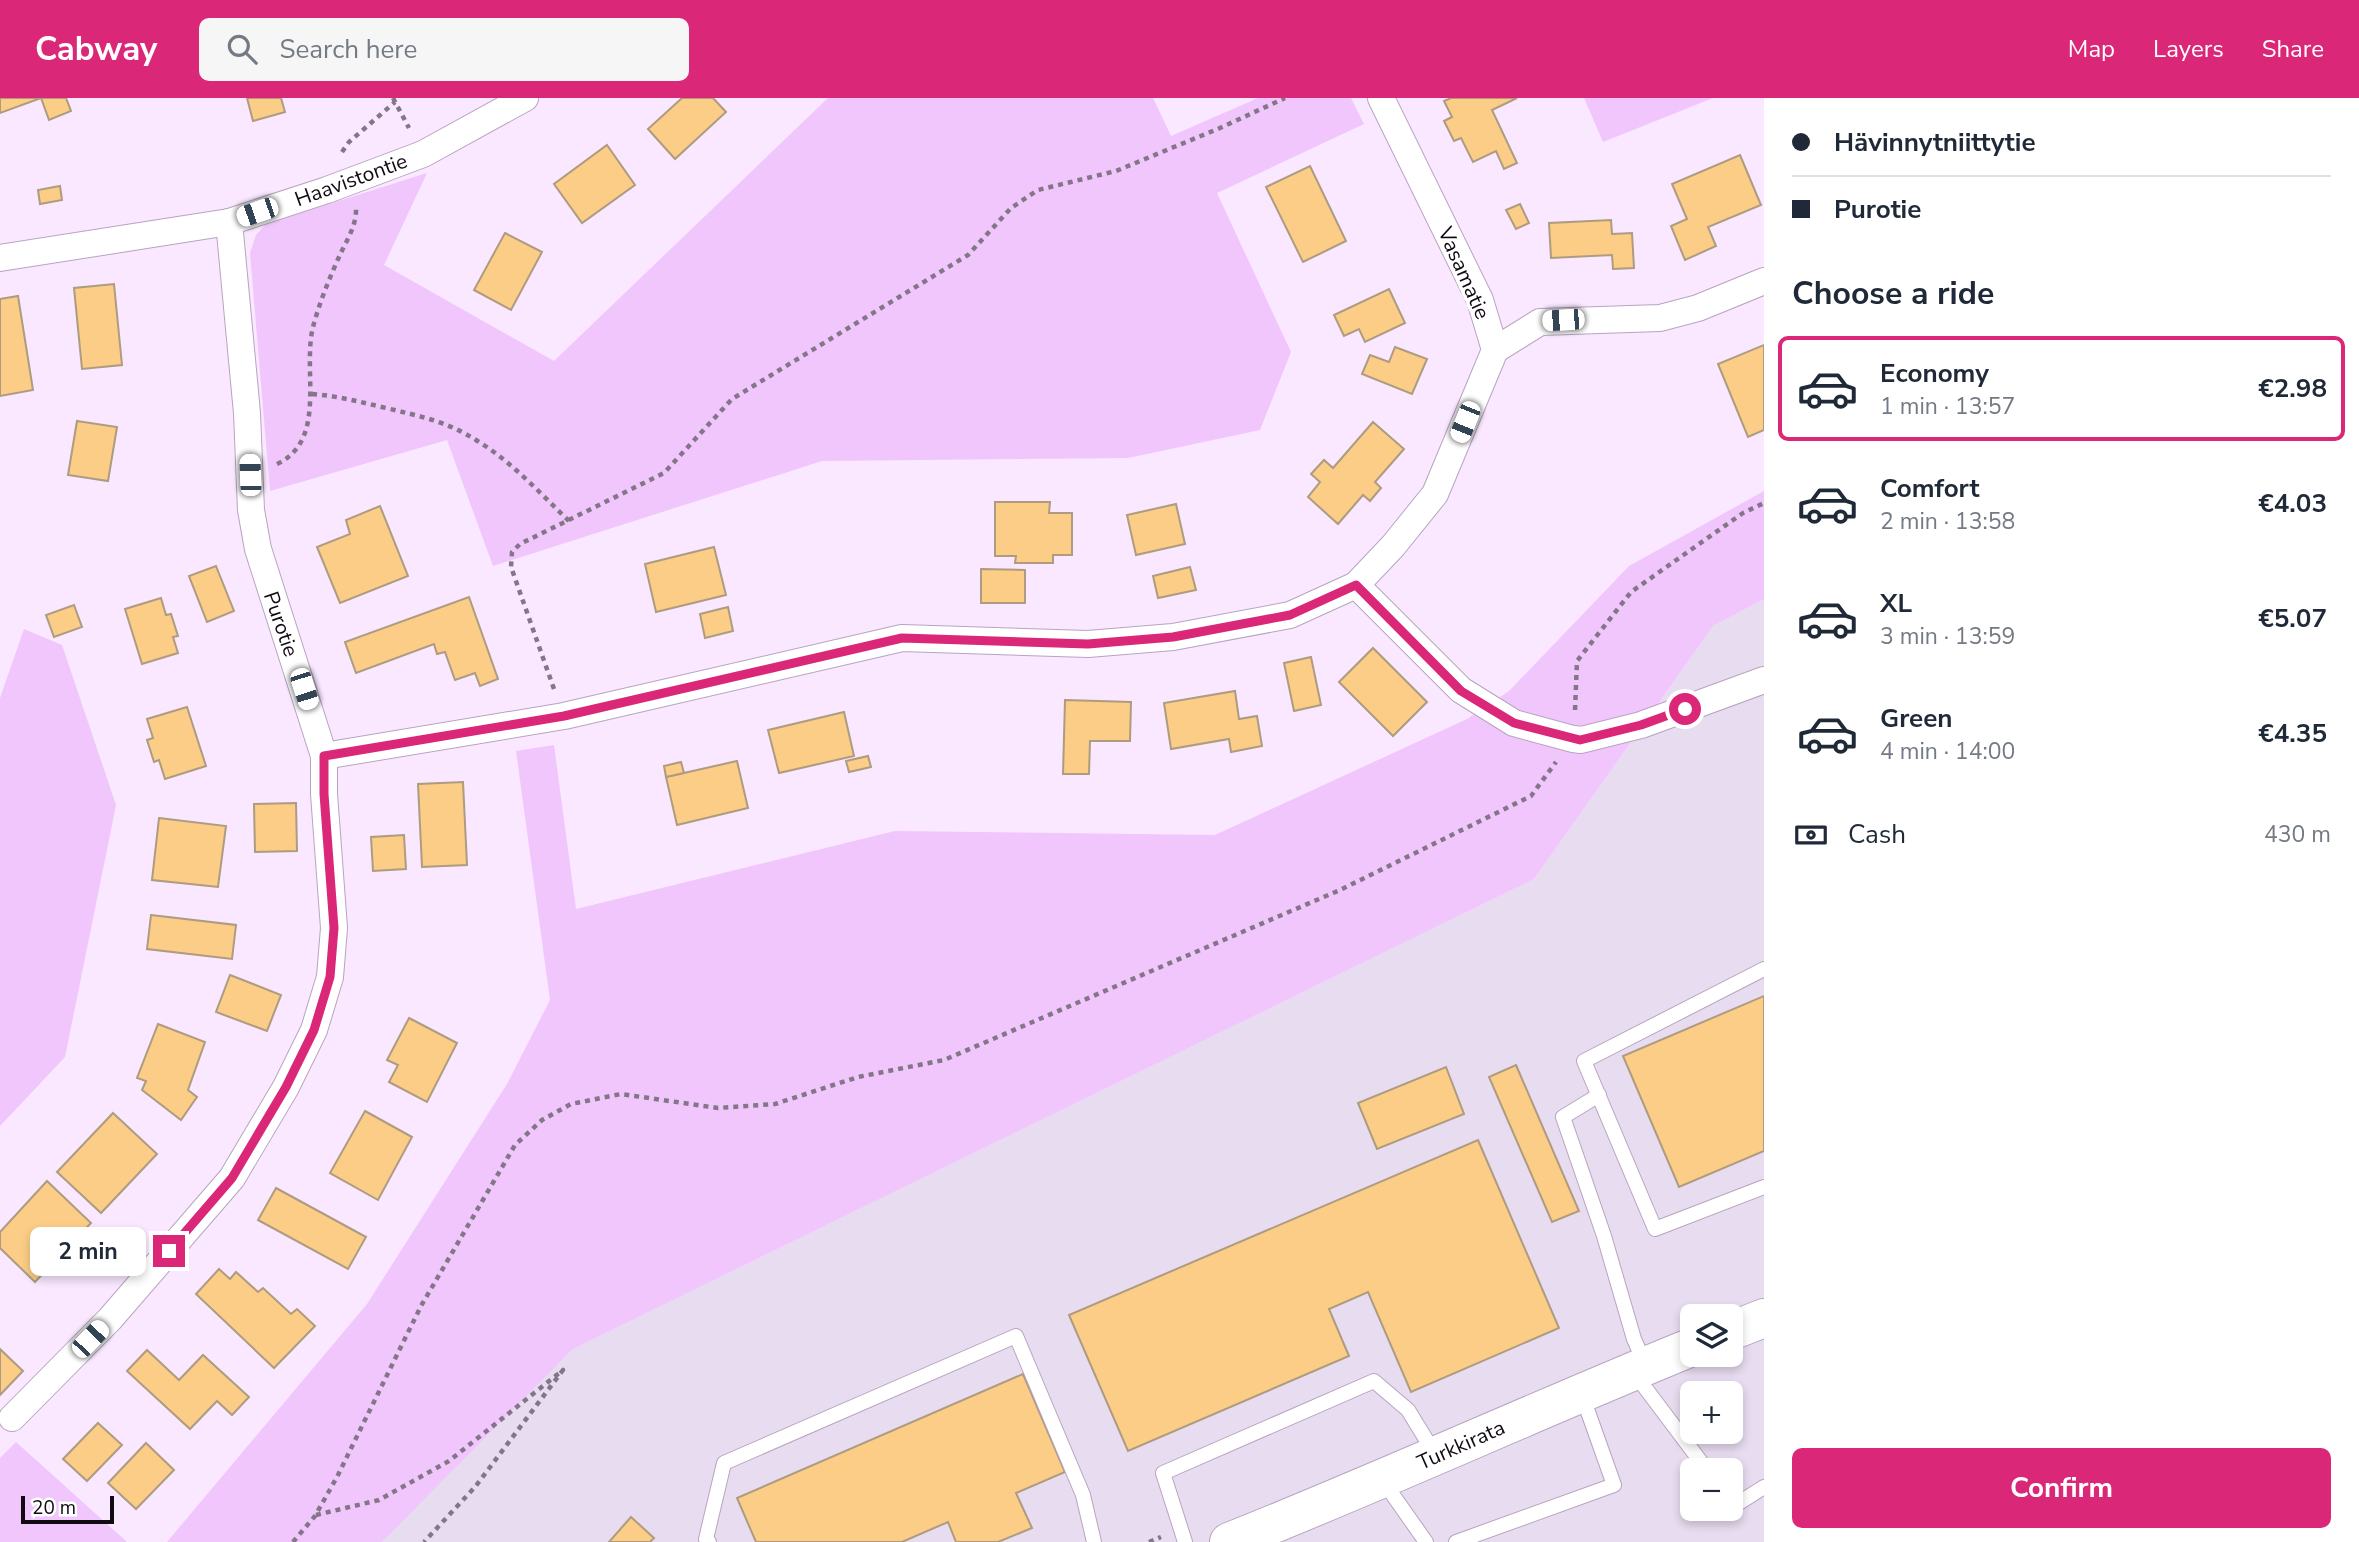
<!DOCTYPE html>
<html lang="en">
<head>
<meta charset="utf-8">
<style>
  body { margin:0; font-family:"Nunito Sans",sans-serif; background:#f6f6f7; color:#1f2937; height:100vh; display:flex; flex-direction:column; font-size:26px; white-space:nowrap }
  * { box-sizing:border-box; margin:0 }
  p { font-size:23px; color:#747a83 }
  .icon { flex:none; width:38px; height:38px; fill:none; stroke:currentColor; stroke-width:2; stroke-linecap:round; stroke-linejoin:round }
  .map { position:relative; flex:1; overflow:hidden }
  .details { display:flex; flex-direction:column; background:#fff; width:595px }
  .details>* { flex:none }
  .banner { display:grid; align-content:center; height:154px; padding:0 28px; background:#fff }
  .tools { position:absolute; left:1680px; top:1206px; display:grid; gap:14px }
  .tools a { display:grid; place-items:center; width:63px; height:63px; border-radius:10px; background:#fff; box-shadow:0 4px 10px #0003; font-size:35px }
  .scale { position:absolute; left:21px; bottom:18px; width:93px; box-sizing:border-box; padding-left:7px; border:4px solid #110a13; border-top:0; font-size:19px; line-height:24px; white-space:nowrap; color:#110a13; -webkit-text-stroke:5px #fff; paint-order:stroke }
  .end { position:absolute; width:32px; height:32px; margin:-16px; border:9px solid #db2777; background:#fff; box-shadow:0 0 0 4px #fff }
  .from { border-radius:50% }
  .bubble { position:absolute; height:49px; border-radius:10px; background:#fff; box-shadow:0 4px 10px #0003; font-size:23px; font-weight:700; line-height:49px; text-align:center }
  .car { position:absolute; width:21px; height:42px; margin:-21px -10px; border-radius:9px; box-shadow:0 0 5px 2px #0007; background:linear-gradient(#fff 24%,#345 0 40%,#fff 0 76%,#345 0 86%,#fff 0) }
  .banner b { display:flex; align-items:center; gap:24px; height:66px; font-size:26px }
  .banner b+b { border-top:2px solid #e0e1e3 }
  .banner i { width:18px; height:18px; background:#1f2937 }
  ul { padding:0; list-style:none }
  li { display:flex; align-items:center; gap:21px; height:105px; margin:0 14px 10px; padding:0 14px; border:4px solid transparent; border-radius:10px }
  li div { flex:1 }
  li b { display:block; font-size:26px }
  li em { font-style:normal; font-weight:700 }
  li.active { border-color:#db2777 }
  li>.icon { width:63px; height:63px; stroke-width:1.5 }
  h2 { padding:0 28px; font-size:32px; line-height:84px }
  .pay { display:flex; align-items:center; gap:18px; height:77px; padding:0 28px; font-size:26px }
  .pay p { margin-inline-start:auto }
  .action { display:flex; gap:14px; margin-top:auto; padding:14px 28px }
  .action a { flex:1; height:80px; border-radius:10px; background:#db2777; color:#fff; font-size:28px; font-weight:700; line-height:80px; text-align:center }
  header { display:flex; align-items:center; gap:42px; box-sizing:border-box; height:98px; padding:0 35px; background:#db2777; color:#fff }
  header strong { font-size:33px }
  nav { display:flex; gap:38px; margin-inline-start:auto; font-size:24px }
  .search { width:490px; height:63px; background:#f6f6f7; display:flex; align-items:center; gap:18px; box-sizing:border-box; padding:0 24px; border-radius:10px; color:#747a83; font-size:26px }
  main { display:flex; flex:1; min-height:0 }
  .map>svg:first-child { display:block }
  .industrial { fill:#e8dcf0; fill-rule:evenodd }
  .green { fill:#f0c6fd }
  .building { fill:#fbcd86; stroke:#ae9b80; stroke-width:2 }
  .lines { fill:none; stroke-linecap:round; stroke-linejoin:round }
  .service-casing { stroke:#b8a4bf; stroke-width:16 }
  .minor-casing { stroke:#b8a4bf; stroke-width:28 }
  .secondary-casing { stroke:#b8a4bf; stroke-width:40 }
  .path { stroke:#837787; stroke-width:4.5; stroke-dasharray:5 5; stroke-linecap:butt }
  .service { stroke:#fff; stroke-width:14 }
  .minor { stroke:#fff; stroke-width:26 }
  .secondary { stroke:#fff; stroke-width:38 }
  .route { stroke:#db2777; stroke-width:9 }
  .labels { text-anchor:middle; stroke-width:7; stroke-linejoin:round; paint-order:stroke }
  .street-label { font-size:21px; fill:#110a13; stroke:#fff }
</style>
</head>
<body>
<header>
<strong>Cabway</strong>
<div class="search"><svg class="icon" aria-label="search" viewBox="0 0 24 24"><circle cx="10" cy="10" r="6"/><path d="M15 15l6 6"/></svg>Search here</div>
<nav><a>Map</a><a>Layers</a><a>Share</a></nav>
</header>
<main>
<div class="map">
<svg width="1764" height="1444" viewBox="0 0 1764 1444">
  <rect width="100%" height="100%" fill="#f9e8ff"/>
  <path class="industrial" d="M 1764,501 L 1764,1444 L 382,1444 L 573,1251 L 1534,781 L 1713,528 ZM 1692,1218 L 1731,1218 L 1731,1256 L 1692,1256 ZM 1692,1295 L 1731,1295 L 1731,1334 L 1692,1334 ZM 1692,1372 L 1731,1372 L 1731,1410 L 1692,1410 Z"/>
  <g class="green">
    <polygon points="828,0 1153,0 1171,38 1258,0 1351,0 1364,26 1217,95 1291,254 1260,332 1128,360 822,363 493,468 447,342 270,393 250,155 256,137 266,126 427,75 384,167 554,263"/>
    <polygon points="1584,0 1713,0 1603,44"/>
    <polygon points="1764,393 1764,501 1713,528 1534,781 573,1251 382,1444 167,1444 367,1206 507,986 550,902 516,653 554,647 576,811 895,733 1215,737 1467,621 1509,593 1629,468"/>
    <polygon points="24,531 62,547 116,707 65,959 0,1028 0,600"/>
    <polygon points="16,1344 127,1444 0,1444 0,1360"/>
  </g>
  <g class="building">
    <polygon points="0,0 66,0 71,13 49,22 41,0 0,15"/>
    <polygon points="247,0 281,0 285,14 253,23"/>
    <polygon points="682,0 713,0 726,14 675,61 648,31"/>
    <polygon points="1451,0 1517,0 1492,12 1517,65 1504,71 1496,53 1473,64 1461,40 1454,43 1444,23 1452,19 1444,3"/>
    <polygon points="607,47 635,87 582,125 554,86"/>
    <polygon points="1740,57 1761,107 1708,129 1716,148 1685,162 1671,128 1687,121 1672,86"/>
    <polygon points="1310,68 1346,143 1303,164 1266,89"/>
    <polygon points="60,88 62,102 40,106 38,92"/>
    <polygon points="1520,106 1529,125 1516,131 1506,112"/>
    <polygon points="1611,122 1612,136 1632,135 1634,170 1613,171 1612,157 1551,160 1549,125"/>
    <polygon points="505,135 542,154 511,212 474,192"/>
    <polygon points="114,186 122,267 82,271 74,190"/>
    <polygon points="1389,191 1405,225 1365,244 1359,231 1344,238 1334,217"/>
    <polygon points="18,198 33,292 0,298 0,201"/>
    <polygon points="1764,247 1764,332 1748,339 1718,266"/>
    <polygon points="1395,249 1427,261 1412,296 1362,276 1370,257 1389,264"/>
    <polygon points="77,323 117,329 108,383 68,377"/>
    <polygon points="1373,324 1404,351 1375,384 1381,390 1370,403 1363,397 1338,426 1308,399 1320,384 1311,376 1324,362 1333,370"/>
    <polygon points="995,404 1050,404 1049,415 1072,415 1072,457 1053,457 1053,465 1015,465 1016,458 995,458"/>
    <polygon points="1176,406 1185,446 1136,457 1127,417"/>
    <polygon points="380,408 408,478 340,505 317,449 350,436 346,422"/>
    <polygon points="714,449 726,497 656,514 645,466"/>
    <polygon points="216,468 234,513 207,524 189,478"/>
    <polygon points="1190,469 1196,492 1158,500 1153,478"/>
    <polygon points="981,471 1025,472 1025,505 981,505"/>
    <polygon points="469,499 498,581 480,588 475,575 455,582 445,554 437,556 434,546 356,575 345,544"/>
    <polygon points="161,500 166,517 171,516 178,538 173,539 178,555 142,566 125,511"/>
    <polygon points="74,507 82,529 54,539 46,517"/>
    <polygon points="728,509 733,533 705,540 700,516"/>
    <polygon points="1373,550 1427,604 1393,638 1339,584"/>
    <polygon points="1311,559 1321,607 1294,613 1284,565"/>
    <polygon points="1235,593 1239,621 1257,618 1262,648 1231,654 1229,641 1171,651 1164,605"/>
    <polygon points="1065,602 1131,604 1130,643 1090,643 1089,676 1063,676"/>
    <polygon points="187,609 206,668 165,681 159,662 154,664 147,642 153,640 147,621"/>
    <polygon points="844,614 854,658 779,675 768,632"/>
    <polygon points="868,658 871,669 849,674 846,663"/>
    <polygon points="737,663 748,710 677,727 666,679"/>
    <polygon points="681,664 684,675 666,679 664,668"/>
    <polygon points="463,684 467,767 422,769 418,686"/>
    <polygon points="296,705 297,753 255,754 254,706"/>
    <polygon points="159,720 226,728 218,789 152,782"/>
    <polygon points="404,737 406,771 373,773 371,739"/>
    <polygon points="151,817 236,827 232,861 147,851"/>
    <polygon points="230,877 281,897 267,933 216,914"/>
    <polygon points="1764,898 1764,1053 1679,1089 1623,958"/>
    <polygon points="409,920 457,945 427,1004 389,984 398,967 387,962"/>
    <polygon points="158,926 205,944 188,992 197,999 181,1022 142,992 146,983 137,980"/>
    <polygon points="1516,967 1579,1113 1552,1124 1489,979"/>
    <polygon points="1446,969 1464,1016 1377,1051 1358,1005"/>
    <polygon points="365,1013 412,1039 378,1102 330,1075"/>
    <polygon points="113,1015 157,1056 101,1115 57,1074"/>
    <polygon points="1478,1042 1559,1230 1411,1294 1368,1194 1329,1211 1349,1258 1128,1353 1069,1217"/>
    <polygon points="47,1083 91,1125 35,1184 0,1150 0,1134"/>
    <polygon points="276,1090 366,1139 348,1171 258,1122"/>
    <polygon points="219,1171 230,1181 236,1174 258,1194 263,1190 291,1216 297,1211 315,1228 274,1270 196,1196"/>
    <polygon points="0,1251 23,1273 0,1297"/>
    <polygon points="147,1252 179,1282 203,1257 249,1299 232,1317 217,1303 190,1331 127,1273"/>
    <polygon points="1023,1276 1065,1374 1016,1395 1032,1430 998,1444 956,1444 948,1424 902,1444 756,1444 737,1400"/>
    <polygon points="98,1325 122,1347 87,1383 63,1361"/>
    <polygon points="146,1345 174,1372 136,1411 108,1385"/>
    <polygon points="631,1419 654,1440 650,1444 609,1444"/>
  </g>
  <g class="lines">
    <g class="service-casing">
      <g id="service">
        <polyline points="1764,871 1584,963 1655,1131 1764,1089"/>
        <polyline points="1599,997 1563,1019 1604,1138 1634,1241 1645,1266"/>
        <polyline points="1634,1275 1707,1372"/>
        <polyline points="1383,1383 1426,1444"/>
        <polyline points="1731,1404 1734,1408 1764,1389"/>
        <polyline points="709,1444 706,1441 724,1365 1016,1238 1083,1397 1094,1444"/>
        <polyline points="1185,1444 1163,1375 1374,1283 1408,1312 1435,1356"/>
        <polyline points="1456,1444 1614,1387 1582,1297"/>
      </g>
    </g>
    <g class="minor-casing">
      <g id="minor">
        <polyline points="0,160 229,124 327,92 423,56 525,0"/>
        <polyline points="1495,252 1540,224 1660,220 1698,210 1764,183"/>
        <polyline points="1356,487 1461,592 1514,625 1573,641 1581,642 1641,627 1764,582"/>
        <polyline points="324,658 564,618 902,540 1088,546 1173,539 1290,517 1356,487 1393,448 1435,396 1495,252 1480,202 1381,0"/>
        <polyline points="12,1320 110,1221 232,1080 286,989 314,932 330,879 334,830 324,696 324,658 258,451 251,412 247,315 229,124"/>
      </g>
    </g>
    <g class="secondary-casing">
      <g id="secondary">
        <polyline points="1731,1233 1764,1220"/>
        <path d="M 1229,1444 C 1385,1382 1537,1312 1692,1249"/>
      </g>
    </g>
    <g class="path">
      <polyline points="393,0 409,30"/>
      <polyline points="342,54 349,44 395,4"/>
      <path d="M 312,296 C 338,298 361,304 386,310 C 419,318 446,323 476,342 C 511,363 540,395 569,423"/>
      <path d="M 277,366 C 328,342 302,273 313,229 C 319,206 329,181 339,159 C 346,143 357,128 356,109"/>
      <polyline points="554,591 511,469 512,454 520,446 664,375 732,301 968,157 1011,110 1038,92 1116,73 1220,30 1285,0"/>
      <polyline points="1575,612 1577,563 1631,494 1743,415 1764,405"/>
      <polyline points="316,1417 379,1402 449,1363 563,1272 475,1389 424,1444"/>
      <polyline points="293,1444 315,1418 337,1379 421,1208 515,1047 542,1022 571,1006 621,996 718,1010 775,1006 858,979 944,962 1340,792 1531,698 1556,664"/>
      <polyline points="1149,1444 1161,1439"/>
    </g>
    <use href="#service" class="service"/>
    <use href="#minor" class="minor"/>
    <use href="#secondary" class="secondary"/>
  </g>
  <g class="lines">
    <polyline class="route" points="169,1153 232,1080 286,989 314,932 330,879 334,830 324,696 324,658 564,618 902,540 1088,546 1173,539 1290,517 1356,487 1461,593 1514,625 1580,642 1641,627 1685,611"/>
  </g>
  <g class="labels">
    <g class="street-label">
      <text transform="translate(351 82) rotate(-20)" y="7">Haavistontie</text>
      <text transform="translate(1464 175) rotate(66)" y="7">Vasamatie</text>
      <text transform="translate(281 526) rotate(71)" y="7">Purotie</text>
      <text transform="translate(1461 1347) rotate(-24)" y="7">Turkkirata</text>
    </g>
  </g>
</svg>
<div class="tools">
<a><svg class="icon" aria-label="layers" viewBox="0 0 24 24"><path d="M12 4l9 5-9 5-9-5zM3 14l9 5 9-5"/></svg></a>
<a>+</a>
<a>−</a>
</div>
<div class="scale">20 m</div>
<i class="end from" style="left:1685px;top:611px"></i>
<i class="end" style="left:169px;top:1153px"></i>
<div class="bubble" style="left:30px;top:1129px;width:116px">2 min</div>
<i class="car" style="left:257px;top:114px;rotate:251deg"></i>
<i class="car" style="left:1563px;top:222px;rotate:267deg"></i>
<i class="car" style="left:1465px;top:324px;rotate:202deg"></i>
<i class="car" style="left:250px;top:377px;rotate:358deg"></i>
<i class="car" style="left:304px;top:591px;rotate:162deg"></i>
<i class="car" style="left:90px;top:1241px;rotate:44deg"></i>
</div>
<section class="details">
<div class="banner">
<b><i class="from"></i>Hävinnytniittytie</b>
<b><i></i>Purotie</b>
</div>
<h2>Choose a ride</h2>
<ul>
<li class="active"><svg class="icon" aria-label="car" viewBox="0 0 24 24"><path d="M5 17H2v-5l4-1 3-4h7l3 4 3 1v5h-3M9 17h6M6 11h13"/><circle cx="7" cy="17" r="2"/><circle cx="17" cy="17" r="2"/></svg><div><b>Economy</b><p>1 min · 13:57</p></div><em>€2.98</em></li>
<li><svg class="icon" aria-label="car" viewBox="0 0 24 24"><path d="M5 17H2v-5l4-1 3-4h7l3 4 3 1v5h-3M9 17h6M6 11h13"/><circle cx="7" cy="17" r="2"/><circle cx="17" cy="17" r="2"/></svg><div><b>Comfort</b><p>2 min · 13:58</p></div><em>€4.03</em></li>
<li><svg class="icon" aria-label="car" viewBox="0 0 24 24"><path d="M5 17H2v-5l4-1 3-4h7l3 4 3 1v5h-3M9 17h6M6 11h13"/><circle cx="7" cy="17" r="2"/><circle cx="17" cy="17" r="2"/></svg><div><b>XL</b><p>3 min · 13:59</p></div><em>€5.07</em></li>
<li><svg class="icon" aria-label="car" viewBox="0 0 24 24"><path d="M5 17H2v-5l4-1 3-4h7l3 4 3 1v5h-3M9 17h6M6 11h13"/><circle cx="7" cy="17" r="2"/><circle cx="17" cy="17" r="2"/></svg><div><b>Green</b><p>4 min · 14:00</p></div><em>€4.35</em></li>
</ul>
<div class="pay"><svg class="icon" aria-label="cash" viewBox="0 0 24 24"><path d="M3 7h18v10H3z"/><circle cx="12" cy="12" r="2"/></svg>Cash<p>430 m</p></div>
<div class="action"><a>Confirm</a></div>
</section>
</main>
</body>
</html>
